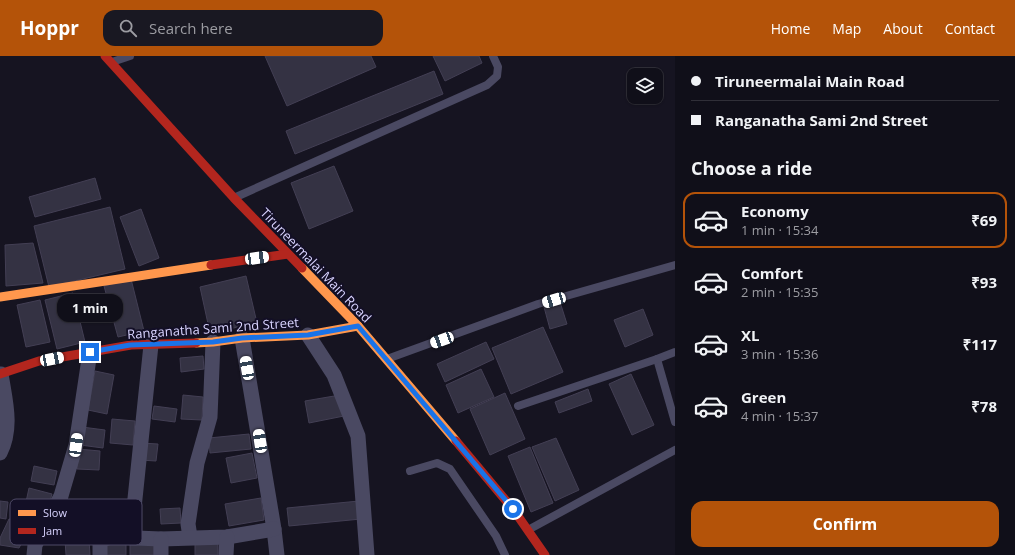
<!DOCTYPE html>
<html lang="en">
<head>
<meta charset="utf-8">
<style>
  body { margin:0; font-family:"Open Sans",sans-serif; background:#191822; color:#f1f3f6; height:100vh; display:flex; flex-direction:column; font-size:15px; white-space:nowrap }
  * { box-sizing:border-box; margin:0 }
  p { font-size:13px; color:#9c9ca2 }
  .icon { flex:none; width:22px; height:22px; fill:none; stroke:currentColor; stroke-width:2; stroke-linecap:round; stroke-linejoin:round }
  .map { position:relative; flex:1; overflow:hidden }
  .sheet { display:flex; flex-direction:column; background:#100f19; width:340px }
  .sheet>* { flex:none }
  .hud { display:grid; align-content:center; height:88px; padding:0 16px; background:#100f19 }
  .fabs { position:absolute; left:627px; top:12px; display:grid; gap:8px }
  .fabs a { display:grid; place-items:center; width:36px; height:36px; border-radius:8px; background:#100f19; box-shadow:0 1px 3px #0004,0 0 0 1px #302f38; font-size:20px }
  .end { position:absolute; width:18px; height:18px; margin:-9px; border:5px solid #1a73e8; background:#fff; box-shadow:0 0 0 2px #fff }
  .from { border-radius:50% }
  .bubble { position:absolute; height:28px; border-radius:12px; background:#100f19; box-shadow:0 1px 3px #0004,0 0 0 1px #302f38; font-size:13px; font-weight:700; line-height:28px; text-align:center }
  .car { position:absolute; width:12px; height:24px; margin:-12px -6px; border-radius:5px; box-shadow:0 0 3px 1px #0007; background:linear-gradient(#fff 24%,#345 0 40%,#fff 0 76%,#345 0 86%,#fff 0) }
  .hud b { display:flex; align-items:center; gap:14px; height:38px; font-size:15px }
  .hud b+b { border-top:1px solid #302f38 }
  .hud i { width:10px; height:10px; background:#f1f3f6 }
  ul { padding:0; list-style:none }
  li { display:flex; align-items:center; gap:12px; height:56px; margin:0 8px 6px; padding:0 8px; border:2px solid transparent; border-radius:12px }
  li div { flex:1 }
  li b { display:block; font-size:15px }
  li em { font-style:normal; font-weight:700 }
  li.on { border-color:#b45309 }
  li>.icon { width:36px; height:36px; stroke-width:1.5 }
  h2 { padding:0 16px; font-size:18px; line-height:48px }
  .cta { display:flex; gap:8px; margin-top:auto; padding:8px 16px }
  .cta a { flex:1; height:46px; border-radius:12px; background:#b45309; color:#fff; font-size:16px; font-weight:700; line-height:46px; text-align:center }
  header { display:flex; align-items:center; gap:24px; box-sizing:border-box; height:56px; padding:0 20px; background:#b45309; color:#fff }
  header strong { font-size:19px }
  nav { display:flex; gap:22px; margin-inline-start:auto; font-size:14px }
  .search { width:280px; height:36px; background:#191822; display:flex; align-items:center; gap:10px; box-sizing:border-box; padding:0 14px; border-radius:12px; color:#9c9ca2; font-size:15px }
  main { display:flex; flex:1; min-height:0 }
  .map>svg:first-child { display:block }
  .building { fill:#343243; stroke:#433f54 }
  .lines { fill:none; stroke-linecap:round; stroke-linejoin:round }
  .lane { stroke:#4a4962; stroke-width:8 }
  .street { stroke:#4a4962; stroke-width:15 }
  .slow { stroke:#ff974d; stroke-width:9 }
  .jam { stroke:#b3261e; stroke-width:9 }
  .route { stroke:#1a73e8; stroke-width:5 }
  .labels { text-anchor:middle; stroke-width:4; stroke-linejoin:round; paint-order:stroke }
  .street-label { font-size:13px; fill:#d9d4ff; stroke:#130f26 }
  .key { fill:#130f26; stroke:#4e4a67; stroke-width:1 }
  .key-label { font-size:11px; fill:#d9d4ff }
</style>
</head>
<body>
<header>
<strong>Hoppr</strong>
<div class="search"><svg class="icon" aria-label="search" viewBox="0 0 24 24"><circle cx="10" cy="10" r="6"/><path d="M15 15l6 6"/></svg>Search here</div>
<nav><a>Home</a><a>Map</a><a>About</a><a>Contact</a></nav>
</header>
<main>
<div class="map">
<svg width="675" height="499" viewBox="0 0 675 499">
  <rect width="100%" height="100%" fill="#161421"/>
  <g class="building">
    <polygon points="265,0 371,0 376,11 287,50"/>
    <polygon points="433,0 479,0 482,7 445,25"/>
    <polygon points="434,15 443,38 295,98 286,75"/>
    <polygon points="334,110 353,155 309,173 291,127"/>
    <polygon points="95,122 101,143 35,161 29,141"/>
    <polygon points="110,151 125,213 49,231 34,170"/>
    <polygon points="141,153 159,202 139,210 120,161"/>
    <polygon points="33,187 43,227 6,230 5,189"/>
    <polygon points="246,220 257,267 210,277 200,231"/>
    <polygon points="131,223 144,275 118,281 104,230"/>
    <polygon points="73,237 85,286 57,293 45,244"/>
    <polygon points="40,244 50,286 26,291 17,249"/>
    <polygon points="560,246 567,268 550,273 544,251"/>
    <polygon points="643,253 653,279 625,291 614,264"/>
    <polygon points="543,271 563,316 511,338 492,292"/>
    <polygon points="486,286 494,303 445,326 437,308"/>
    <polygon points="203,300 204,313 181,316 180,302"/>
    <polygon points="481,313 494,341 458,357 446,329"/>
    <polygon points="95,315 114,319 107,358 88,354"/>
    <polygon points="631,318 654,369 632,379 609,328"/>
    <polygon points="588,333 592,345 559,357 555,346"/>
    <polygon points="505,337 525,383 490,399 470,353"/>
    <polygon points="183,339 203,341 202,364 181,363"/>
    <polygon points="340,339 349,359 309,367 305,345"/>
    <polygon points="154,350 177,353 175,366 152,363"/>
    <polygon points="112,363 135,365 133,389 110,387"/>
    <polygon points="82,371 105,374 103,392 80,389"/>
    <polygon points="249,378 251,393 210,397 209,382"/>
    <polygon points="556,382 579,434 555,445 532,391"/>
    <polygon points="141,387 158,388 156,405 140,404"/>
    <polygon points="530,391 553,447 531,456 508,400"/>
    <polygon points="78,393 100,395 99,414 77,413"/>
    <polygon points="252,397 257,422 231,427 226,402"/>
    <polygon points="34,410 57,415 54,429 31,425"/>
    <polygon points="29,432 52,438 48,452 26,446"/>
    <polygon points="261,442 264,464 229,470 225,448"/>
    <polygon points="0,445 8,446 6,463 0,462"/>
    <polygon points="359,445 361,463 289,470 287,452"/>
    <polygon points="180,452 181,467 161,468 160,453"/>
    <polygon points="9,463 33,466 19,492 0,489 0,482"/>
    <polygon points="65,484 89,484 90,499 66,499"/>
    <polygon points="195,484 218,485 218,499 195,499"/>
    <polygon points="105,485 126,485 126,499 106,499"/>
    <rect x="130" y="487" width="24" height="12"/>
  </g>
  <g class="lines">
    <g class="lane">
      <polyline points="112,6 130,0"/>
      <polyline points="236,141 487,29 497,20 498,11 493,0"/>
      <polyline points="675,296 657,303 675,366"/>
      <polyline points="387,303 538,248 675,209"/>
      <polyline points="518,350 657,303"/>
      <polyline points="410,415 437,407 450,413 496,480 505,499"/>
      <polyline points="528,474 675,394"/>
    </g>
    <g class="street">
      <polyline points="308,279 334,319 358,380 367,499"/>
      <polyline points="242,282 274,473 277,499"/>
      <path d="M 0,397 C 13,371 5,344 1,318"/>
      <polyline points="131,481 151,289"/>
      <polyline points="190,481 188,468 197,407 210,361 213,286"/>
      <polyline points="34,499 35,489 61,440 76,389 90,296"/>
      <polyline points="100,499 100,488 102,484 111,481 161,483 227,481 274,473"/>
      <polyline points="161,499 161,483"/>
      <polyline points="226,499 227,481"/>
    </g>
    <g class="slow">
      <polyline points="302,212 358,270 456,385"/>
      <polyline points="0,241 211,209"/>
      <polyline points="196,287 213,286 242,282 308,279 358,270"/>
    </g>
    <g class="jam">
      <polyline points="105,0 234,142 302,212"/>
      <polyline points="211,209 288,198"/>
      <polyline points="0,318 39,305 131,289 196,287"/>
      <polyline points="456,385 513,453 545,499"/>
    </g>
  </g>
  <g class="lines">
    <polyline class="route" points="90,296 130,289 213,286 242,282 308,279 358,270 513,453"/>
  </g>
  <g class="labels">
    <g class="street-label">
      <text transform="translate(316 209) rotate(46)" y="5">Tiruneermalai Main Road</text>
      <text transform="translate(213 272) rotate(-4)" y="5">Ranganatha Sami 2nd Street</text>
    </g>
  </g>
  <rect x="10" y="443" width="132" height="46" rx="6" class="key"/>
  <rect x="18" y="454" width="18" height="6" fill="#ff974d"/>
  <rect x="18" y="472" width="18" height="6" fill="#b3261e"/>
  <g class="key-label">
    <text x="43" y="461">Slow</text>
    <text x="43" y="479">Jam</text>
  </g>
</svg>
<div class="fabs">
<a><svg class="icon" aria-label="layers" viewBox="0 0 24 24"><path d="M12 4l9 5-9 5-9-5zM3 14l9 5 9-5"/></svg></a>
</div>
<i class="end from" style="left:513px;top:453px"></i>
<i class="end" style="left:90px;top:296px"></i>
<div class="bubble" style="left:57px;top:238px;width:66px">1 min</div>
<i class="car" style="left:257px;top:202px;rotate:82deg"></i>
<i class="car" style="left:554px;top:244px;rotate:254deg"></i>
<i class="car" style="left:442px;top:284px;rotate:250deg"></i>
<i class="car" style="left:52px;top:303px;rotate:79deg"></i>
<i class="car" style="left:247px;top:312px;rotate:350deg"></i>
<i class="car" style="left:260px;top:385px;rotate:351deg"></i>
<i class="car" style="left:76px;top:389px;rotate:8deg"></i>
</div>
<section class="sheet">
<div class="hud">
<b><i class="from"></i>Tiruneermalai Main Road</b>
<b><i></i>Ranganatha Sami 2nd Street</b>
</div>
<h2>Choose a ride</h2>
<ul>
<li class="on"><svg class="icon" aria-label="car" viewBox="0 0 24 24"><path d="M5 17H2v-5l4-1 3-4h7l3 4 3 1v5h-3M9 17h6M6 11h13"/><circle cx="7" cy="17" r="2"/><circle cx="17" cy="17" r="2"/></svg><div><b>Economy</b><p>1 min · 15:34</p></div><em>₹69</em></li>
<li><svg class="icon" aria-label="car" viewBox="0 0 24 24"><path d="M5 17H2v-5l4-1 3-4h7l3 4 3 1v5h-3M9 17h6M6 11h13"/><circle cx="7" cy="17" r="2"/><circle cx="17" cy="17" r="2"/></svg><div><b>Comfort</b><p>2 min · 15:35</p></div><em>₹93</em></li>
<li><svg class="icon" aria-label="car" viewBox="0 0 24 24"><path d="M5 17H2v-5l4-1 3-4h7l3 4 3 1v5h-3M9 17h6M6 11h13"/><circle cx="7" cy="17" r="2"/><circle cx="17" cy="17" r="2"/></svg><div><b>XL</b><p>3 min · 15:36</p></div><em>₹117</em></li>
<li><svg class="icon" aria-label="car" viewBox="0 0 24 24"><path d="M5 17H2v-5l4-1 3-4h7l3 4 3 1v5h-3M9 17h6M6 11h13"/><circle cx="7" cy="17" r="2"/><circle cx="17" cy="17" r="2"/></svg><div><b>Green</b><p>4 min · 15:37</p></div><em>₹78</em></li>
</ul>
<div class="cta"><a>Confirm</a></div>
</section>
</main>
</body>
</html>
